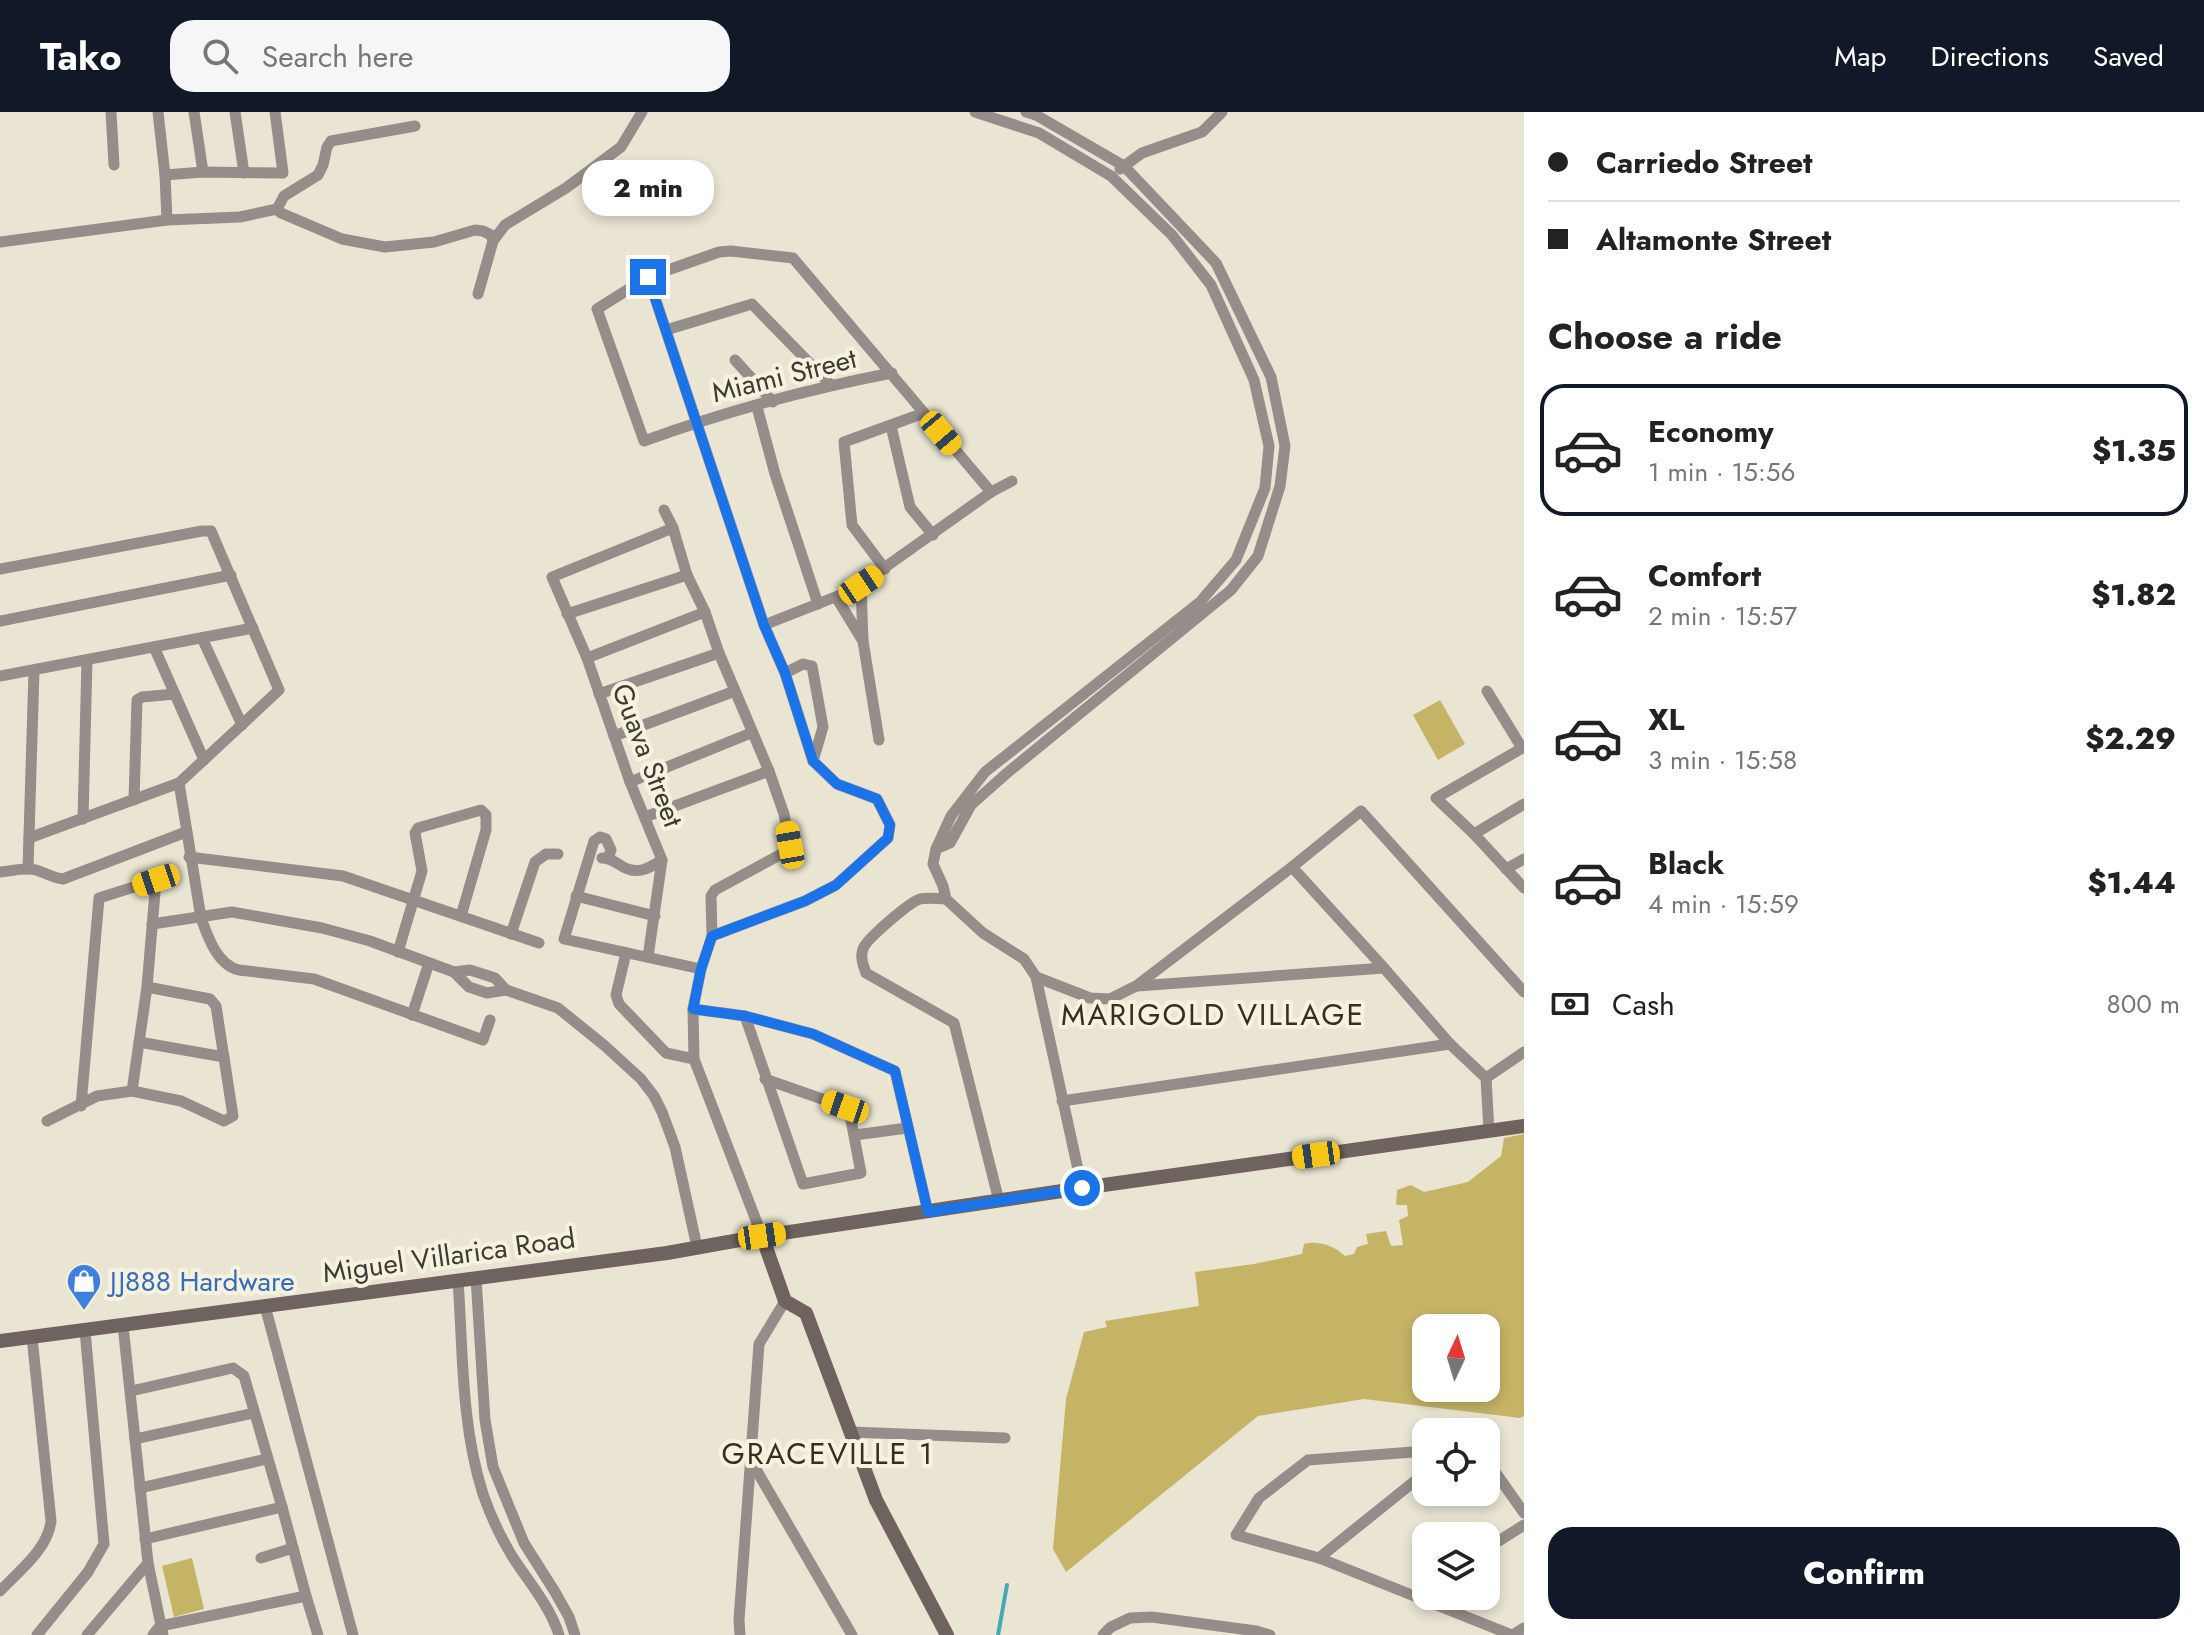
<!DOCTYPE html>
<html lang="en">
<head>
<meta charset="utf-8">
<style>
  body { margin:0; font-family:Jost,sans-serif; background:#f6f6f6; color:#222; height:100vh; display:flex; flex-direction:column; font-size:30px; white-space:nowrap }
  * { box-sizing:border-box; margin:0 }
  p { font-size:26px; color:#767676 }
  .icon { flex:none; width:44px; height:44px; fill:none; stroke:currentColor; stroke-width:2; stroke-linecap:round; stroke-linejoin:round }
  .map { position:relative; flex:1; overflow:hidden }
  .panel { display:flex; flex-direction:column; background:#fff; width:680px }
  .panel>* { flex:none }
  .banner { display:grid; align-content:center; height:176px; padding:0 24px; background:#fff }
  .needle { width:52px; rotate:4deg }
  .buttons { position:absolute; left:1412px; top:1202px; display:grid; gap:16px }
  .buttons a { display:grid; place-items:center; width:88px; height:88px; border-radius:16px; background:#fff; box-shadow:0 4px 12px #0003; font-size:40px }
  .end { position:absolute; width:36px; height:36px; margin:-18px; border:10px solid #1a73e8; background:#fff; box-shadow:0 0 0 4px #fff }
  .from { border-radius:50% }
  .bubble { position:absolute; height:56px; border-radius:24px; background:#fff; box-shadow:0 4px 12px #0003; font-size:26px; font-weight:800; line-height:56px; text-align:center }
  .car { position:absolute; width:24px; height:48px; margin:-24px -12px; border-radius:10px; box-shadow:0 0 6px 2px #0007; background:linear-gradient(#f5c518 24%,#345 0 40%,#f5c518 0 76%,#345 0 86%,#f5c518 0) }
  .banner b { display:flex; align-items:center; gap:28px; height:76px; font-size:30px }
  .banner b+b { border-top:2px solid #e0e0e0 }
  .banner i { width:20px; height:20px; background:#222 }
  ul { padding:0; list-style:none }
  li { display:flex; align-items:center; gap:24px; height:132px; margin:0 16px 12px; padding:0 8px; border:4px solid transparent; border-radius:24px }
  li div { flex:1 }
  li b { display:block; font-size:30px }
  li em { font-style:normal; font-weight:800 }
  li.selected { border-color:#111827 }
  li>.icon { width:72px; height:72px; stroke-width:1.5 }
  h2 { padding:0 24px; font-size:36px; line-height:96px }
  .pay { display:flex; align-items:center; gap:20px; height:88px; padding:0 24px; font-size:30px }
  .pay p { margin-inline-start:auto }
  .cta { display:flex; gap:16px; margin-top:auto; padding:16px 24px }
  .cta a { flex:1; height:92px; border-radius:24px; background:#111827; color:#fff; font-size:32px; font-weight:800; line-height:92px; text-align:center }
  header { display:flex; align-items:center; gap:48px; box-sizing:border-box; height:112px; padding:0 40px; background:#111827; color:#fff }
  header strong { font-size:38px }
  nav { display:flex; gap:44px; margin-inline-start:auto; font-size:28px }
  .search { width:560px; height:72px; background:#f6f6f6; display:flex; align-items:center; gap:20px; box-sizing:border-box; padding:0 28px; border-radius:24px; color:#767676; font-size:30px }
  main { display:flex; flex:1; min-height:0 }
  .map>svg:first-child { display:block }
  .green { fill:#c5b466; fill-rule:evenodd }
  .lines { fill:none; stroke-linecap:round; stroke-linejoin:round }
  .stream { stroke:#43a8b8; stroke-width:4 }
  .street { stroke:#958d89; stroke-width:11 }
  .secondary { stroke:#6f635f; stroke-width:14 }
  .route { stroke:#1a73e8; stroke-width:10 }
  .labels { text-anchor:middle; stroke-width:8; stroke-linejoin:round; paint-order:stroke }
  .street-label { font-size:28px; fill:#3d3b34; stroke:#f6f2df }
  .shop-label { font-size:28px; fill:#366cbe; stroke:#f6f2df; text-anchor:start }
  .neighbourhood-label { font-size:30px; letter-spacing:2px; fill:#333021; stroke:#f6f2df }
</style>
</head>
<body>
<header>
<strong>Tako</strong>
<div class="search"><svg class="icon" aria-label="search" viewBox="0 0 24 24"><circle cx="10" cy="10" r="6"/><path d="M15 15l6 6"/></svg>Search here</div>
<nav><a>Map</a><a>Directions</a><a>Saved</a></nav>
</header>
<main>
<div class="map">
<svg width="1524" height="1523" viewBox="0 0 1524 1523">
  <rect width="100%" height="100%" fill="#e9e5d2"/>
  <g class="green">
    <polygon points="1440,588 1465,632 1438,648 1413,603"/>
    <path d="M 1524,1022 L 1524,1304 L 1520,1306 L 1364,1287 L 1258,1304 L 1066,1460 L 1053,1437 L 1066,1287 L 1084,1220 L 1107,1215 L 1105,1209 L 1199,1194 L 1195,1160 L 1254,1152 L 1302,1142 L 1304,1132 C 1318,1128 1335,1134 1345,1144 L 1354,1142 L 1357,1135 L 1368,1132 L 1366,1122 L 1386,1119 L 1391,1134 L 1403,1133 L 1399,1108 L 1408,1104 L 1407,1093 L 1396,1093 L 1397,1078 L 1411,1073 L 1424,1080 L 1468,1070 L 1501,1044 L 1504,1026 ZM 1486,1216 L 1486,1276 L 1426,1276 L 1426,1216 Z"/>
    <polygon points="192,1446 204,1497 174,1505 162,1454"/>
  </g>
  <g class="lines">
    <polyline class="stream" points="998,1523 1007,1473"/>
    <g class="street">
      <polyline points="111,0 114,53"/>
      <polyline points="194,0 203,60"/>
      <polyline points="235,0 244,61"/>
      <polyline points="1026,0 1036,3 1124,54 1216,151 1271,265 1285,334 1280,374 1258,444 1231,478 1007,661 971,693 950,731 936,737 933,752 943,774 946,787 983,821 1024,847 1036,865 1082,1076"/>
      <polyline points="1120,57 1142,41 1202,20 1222,0"/>
      <polyline points="165,63 203,60 283,61 275,0"/>
      <polyline points="277,97 281,101 342,127 385,135 434,130 475,118 483,119 491,123 493,129 478,182"/>
      <polyline points="167,108 240,105 277,97 284,84 318,63 323,53 327,35 331,29 415,14"/>
      <polyline points="493,129 505,113 566,76 621,35 642,0"/>
      <polyline points="0,130 167,108 165,63 158,0"/>
      <polyline points="648,165 764,513 785,561 813,649 837,672 877,687 890,713 888,726 836,773 805,789 712,824 701,857 693,897 694,947 762,1124"/>
      <polyline points="666,218 752,192 831,273"/>
      <polyline points="735,248 773,290"/>
      <path d="M 892,261 C 808,277 724,300 644,329 L 597,197 L 648,165 L 719,140 L 731,139 L 793,146 L 991,380"/>
      <polyline points="757,295 775,362 818,492"/>
      <polyline points="891,314 910,395 933,423"/>
      <polyline points="664,398 673,416 687,463 705,500 719,541 769,659 784,702 790,733 785,740 715,778 711,784 712,824"/>
      <polyline points="0,457 202,419 211,419 279,578 179,671 29,726"/>
      <polyline points="885,457 852,413 844,330 924,301"/>
      <polyline points="861,473 863,529 879,628"/>
      <polyline points="836,485 863,529"/>
      <polyline points="567,502 687,463"/>
      <polyline points="0,509 231,463"/>
      <polyline points="764,513 853,478 991,380 1012,369"/>
      <polyline points="202,526 242,613"/>
      <polyline points="154,535 204,648"/>
      <polyline points="587,546 705,500"/>
      <polyline points="785,561 803,552 812,554 823,615 813,649"/>
      <polyline points="0,564 253,516"/>
      <polyline points="1487,579 1522,636"/>
      <polyline points="599,582 719,541"/>
      <polyline points="614,624 735,579"/>
      <polyline points="1524,635 1436,686 1474,722 1524,776"/>
      <polyline points="630,670 751,621"/>
      <path d="M 179,671 L 201,806 C 208,825 217,853 239,858 L 314,867 L 483,928 L 490,908"/>
      <polyline points="134,688 137,588 142,585 175,582"/>
      <polyline points="645,705 769,659"/>
      <polyline points="83,707 87,548"/>
      <polyline points="1474,722 1524,692"/>
      <polyline points="936,737 951,704 985,660 1200,490 1236,448 1265,376 1269,334 1254,268 1211,173 1172,123 1111,64 1039,21 975,0"/>
      <polyline points="189,745 343,764 539,831"/>
      <path d="M 602,746 C 610,746 613,749 620,753 C 636,764 648,757 662,748"/>
      <polyline points="608,746 611,738 606,727 600,725 594,729 564,827 701,857"/>
      <polyline points="1292,755 1384,856 1450,932 1486,966 1489,1019"/>
      <polyline points="28,757 34,559"/>
      <polyline points="1506,757 1524,747"/>
      <path d="M 0,760 C 12,759 24,755 36,758 C 46,761 53,766 63,767 L 186,720"/>
      <polyline points="576,784 655,804"/>
      <path d="M 946,787 C 938,787 927,785 920,787 C 910,790 866,827 863,837 C 860,845 863,853 866,861 L 954,911 L 999,1089"/>
      <polyline points="152,812 232,800 322,816 370,829 454,860 470,858 495,866 506,878"/>
      <polyline points="511,822 535,750 546,742 558,742"/>
      <polyline points="398,840 422,759 415,721 418,716 481,698 486,703 486,718 461,804"/>
      <polyline points="626,841 616,883 619,892 666,941 694,947"/>
      <polyline points="648,845 662,748 630,670 587,546 552,465 673,416"/>
      <polyline points="454,860 469,875 487,881 506,878 558,896 605,934 641,967 654,984 662,1000 675,1035 697,1135"/>
      <polyline points="1036,865 1090,886 1110,887 1136,874 1292,755 1361,699 1524,880"/>
      <polyline points="1137,874 1384,856"/>
      <polyline points="693,897 745,904 813,922 895,959 928,1100"/>
      <polyline points="412,903 429,851"/>
      <polyline points="745,904 803,1072 861,1061 850,1003 845,995 765,967"/>
      <polyline points="139,930 224,945"/>
      <polyline points="1486,966 1524,940"/>
      <polyline points="1062,989 1450,932"/>
      <polyline points="81,994 99,786 156,768 147,875 132,979"/>
      <polyline points="47,1009 97,984 132,979 181,989 224,1009 233,1004 216,894 210,887 147,875"/>
      <polyline points="855,1023 907,1016"/>
      <polyline points="476,1166 485,1308 493,1355 524,1431 555,1480 569,1505 575,1523"/>
      <path d="M 458,1168 C 463,1238 461,1314 483,1382 C 490,1402 501,1426 512,1444 C 528,1469 550,1494 559,1523"/>
      <polyline points="265,1194 353,1523"/>
      <polyline points="123,1213 148,1451 163,1523"/>
      <polyline points="131,1279 233,1256 244,1264 282,1395"/>
      <polyline points="851,1320 1005,1326"/>
      <polyline points="135,1327 254,1301"/>
      <polyline points="1426,1339 1308,1348 1259,1386 1236,1423 1319,1446 1512,1523"/>
      <polyline points="750,1347 852,1523"/>
      <polyline points="1486,1347 1524,1401"/>
      <polyline points="140,1376 267,1347"/>
      <polyline points="145,1427 282,1395 306,1484 160,1514 153,1523"/>
      <polyline points="1486,1437 1524,1413"/>
      <polyline points="261,1446 293,1436"/>
      <polyline points="1319,1446 1426,1360"/>
      <path d="M 0,1479 C 19,1459 48,1437 51,1409 L 32,1225"/>
      <polyline points="306,1484 318,1523"/>
      <polyline points="37,1523 88,1460 104,1432 85,1218"/>
      <polyline points="87,1523 148,1451"/>
      <polyline points="740,1523 739,1508 759,1232 785,1189"/>
      <polyline points="1103,1523 1111,1515 1130,1506 1152,1505 1256,1519 1270,1523"/>
      <polyline points="1513,1523 1524,1516"/>
    </g>
    <g class="secondary">
      <polyline points="762,1124 785,1189 806,1201 876,1388 947,1523"/>
      <polyline points="0,1229 667,1141 762,1124 1082,1076 1524,1014"/>
    </g>
  </g>
  <g class="lines">
    <polyline class="route" points="648,165 764,513 785,561 813,649 837,672 877,687 890,713 888,726 836,773 805,789 712,824 701,857 693,897 745,904 813,922 895,959 928,1100 1082,1076"/>
  </g>
  <defs>
    <g id="shop-pin" transform="scale(1.8)"><path d="M0 17L-7.5 6A9.5 9.5 0 1 1 7.5 6Z" fill="#3f7fe0" stroke="#f6f2df"/><path d="M-5-2.5h2.3a2.7 3.5 0 0 1 5.4 0H5L5.5 6h-11ZM-1.5-2.5h3a1.5 2.3 0 0 0-3 0Z" fill="#fff"/></g>
  </defs>
  <g fill-rule="evenodd">
    <use href="#shop-pin" x="84" y="1169"/>
  </g>
  <g class="labels">
    <g class="street-label">
      <text transform="translate(784 263) rotate(-14)" y="10">Miami Street</text>
      <text transform="translate(648 643) rotate(69)" y="10">Guava Street</text>
      <text transform="translate(449 1143) rotate(-8)" y="10">Miguel Villarica Road</text>
    </g>
    <g class="shop-label">
      <text x="110" y="1179">JJ888 Hardware</text>
    </g>
    <g class="neighbourhood-label">
      <text x="1213" y="913">MARIGOLD VILLAGE</text>
      <text x="828" y="1352">GRACEVILLE 1</text>
    </g>
  </g>
</svg>
<div class="buttons">
<a><svg class="needle" viewBox="-14 -14 28 28"><path d="M0-13l5 13h-10z" fill="#e53935"/><path d="M0 13l5-13h-10z" fill="#767676"/></svg></a>
<a><svg class="icon" aria-label="locate" viewBox="0 0 24 24"><circle cx="12" cy="12" r="6"/><path d="M12 2v4M12 18v4M2 12h4M18 12h4"/></svg></a>
<a><svg class="icon" aria-label="layers" viewBox="0 0 24 24"><path d="M12 4l9 5-9 5-9-5zM3 14l9 5 9-5"/></svg></a>
</div>
<i class="end from" style="left:1082px;top:1076px"></i>
<i class="end" style="left:648px;top:165px"></i>
<div class="bubble" style="left:582px;top:48px;width:132px">2 min</div>
<i class="car" style="left:941px;top:321px;rotate:140deg"></i>
<i class="car" style="left:861px;top:473px;rotate:56deg"></i>
<i class="car" style="left:790px;top:733px;rotate:350deg"></i>
<i class="car" style="left:156px;top:768px;rotate:252deg"></i>
<i class="car" style="left:845px;top:995px;rotate:289deg"></i>
<i class="car" style="left:1316px;top:1043px;rotate:262deg"></i>
<i class="car" style="left:762px;top:1124px;rotate:82deg"></i>
</div>
<section class="panel">
<div class="banner">
<b><i class="from"></i>Carriedo Street</b>
<b><i></i>Altamonte Street</b>
</div>
<h2>Choose a ride</h2>
<ul>
<li class="selected"><svg class="icon" aria-label="car" viewBox="0 0 24 24"><path d="M5 17H2v-5l4-1 3-4h7l3 4 3 1v5h-3M9 17h6M6 11h13"/><circle cx="7" cy="17" r="2"/><circle cx="17" cy="17" r="2"/></svg><div><b>Economy</b><p>1 min · 15:56</p></div><em>$1.35</em></li>
<li><svg class="icon" aria-label="car" viewBox="0 0 24 24"><path d="M5 17H2v-5l4-1 3-4h7l3 4 3 1v5h-3M9 17h6M6 11h13"/><circle cx="7" cy="17" r="2"/><circle cx="17" cy="17" r="2"/></svg><div><b>Comfort</b><p>2 min · 15:57</p></div><em>$1.82</em></li>
<li><svg class="icon" aria-label="car" viewBox="0 0 24 24"><path d="M5 17H2v-5l4-1 3-4h7l3 4 3 1v5h-3M9 17h6M6 11h13"/><circle cx="7" cy="17" r="2"/><circle cx="17" cy="17" r="2"/></svg><div><b>XL</b><p>3 min · 15:58</p></div><em>$2.29</em></li>
<li><svg class="icon" aria-label="car" viewBox="0 0 24 24"><path d="M5 17H2v-5l4-1 3-4h7l3 4 3 1v5h-3M9 17h6M6 11h13"/><circle cx="7" cy="17" r="2"/><circle cx="17" cy="17" r="2"/></svg><div><b>Black</b><p>4 min · 15:59</p></div><em>$1.44</em></li>
</ul>
<div class="pay"><svg class="icon" aria-label="cash" viewBox="0 0 24 24"><path d="M3 7h18v10H3z"/><circle cx="12" cy="12" r="2"/></svg>Cash<p>800 m</p></div>
<div class="cta"><a>Confirm</a></div>
</section>
</main>
</body>
</html>
